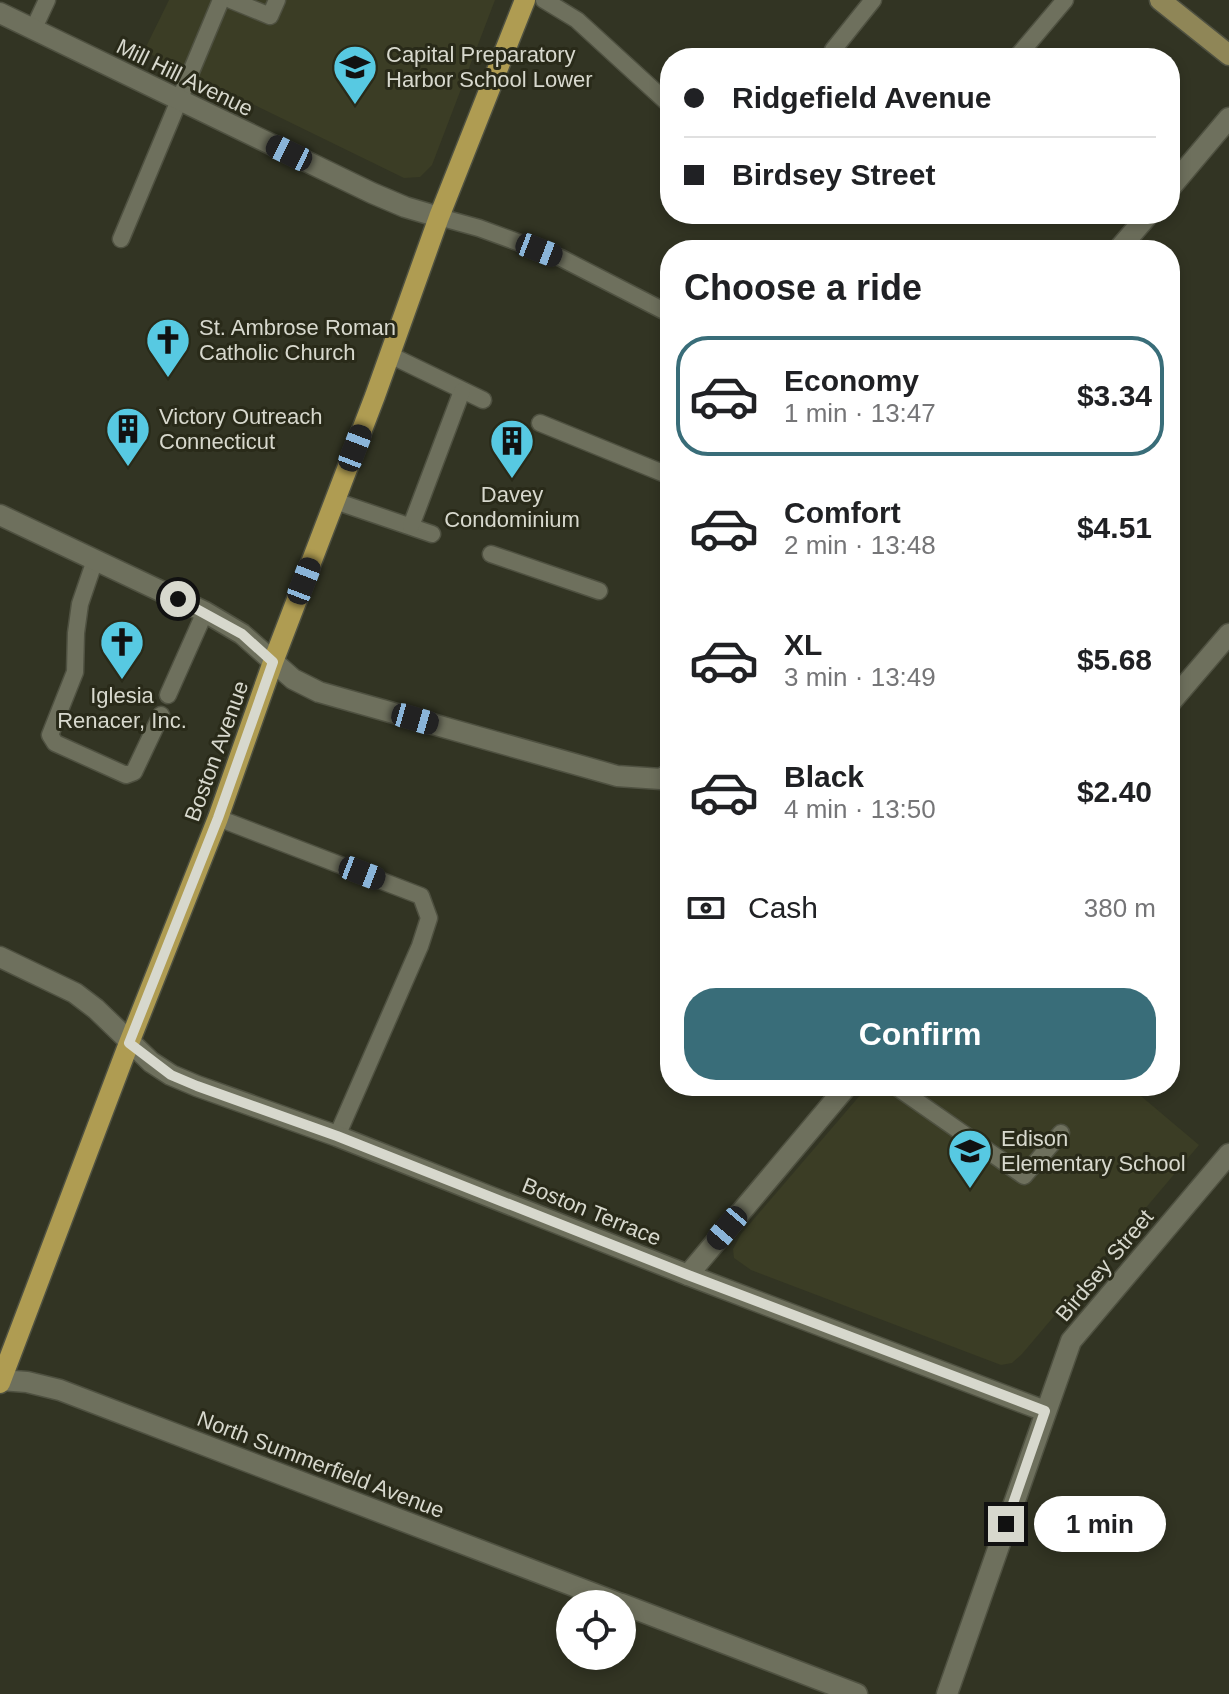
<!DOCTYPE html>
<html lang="en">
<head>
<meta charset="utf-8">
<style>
  body { margin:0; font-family:Arial,sans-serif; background:#f2f2f2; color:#202124; height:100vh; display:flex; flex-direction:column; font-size:30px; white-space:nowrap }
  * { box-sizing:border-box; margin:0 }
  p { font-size:26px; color:#757577 }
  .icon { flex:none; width:44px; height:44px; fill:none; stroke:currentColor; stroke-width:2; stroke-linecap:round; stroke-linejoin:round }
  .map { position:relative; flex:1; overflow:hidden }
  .panel { position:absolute; left:660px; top:240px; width:520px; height:856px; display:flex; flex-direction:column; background:#fff; border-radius:32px; box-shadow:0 4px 12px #0003 }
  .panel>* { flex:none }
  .hud { position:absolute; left:660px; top:48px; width:520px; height:176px; border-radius:32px; box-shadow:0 4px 12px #0003; display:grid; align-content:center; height:176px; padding:0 24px; background:#fff }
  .tools { position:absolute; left:556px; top:1590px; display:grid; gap:16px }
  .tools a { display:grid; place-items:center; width:80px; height:80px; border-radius:50%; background:#fff; box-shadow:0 4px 12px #0003; font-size:40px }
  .end { position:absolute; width:36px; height:36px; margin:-18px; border:10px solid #d7d8cd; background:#111; box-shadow:0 0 0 4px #111 }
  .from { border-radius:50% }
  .bubble { position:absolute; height:56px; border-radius:28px; background:#fff; box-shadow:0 4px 12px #0003; font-size:26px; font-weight:600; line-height:56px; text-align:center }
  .car { position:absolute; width:24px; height:48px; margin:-24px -12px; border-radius:10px; box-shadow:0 0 6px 2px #0007; background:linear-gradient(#222 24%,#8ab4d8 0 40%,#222 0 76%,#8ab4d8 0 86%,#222 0) }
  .hud b { display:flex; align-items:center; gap:28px; height:76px; font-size:30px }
  .hud b+b { border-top:2px solid #e0e0e0 }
  .hud i { width:20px; height:20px; background:#202124 }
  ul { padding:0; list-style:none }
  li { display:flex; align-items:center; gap:24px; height:120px; margin:0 16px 12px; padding:0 8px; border:4px solid transparent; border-radius:32px }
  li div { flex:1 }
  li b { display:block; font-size:30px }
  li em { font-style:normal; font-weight:600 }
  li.selected { border-color:#396d79 }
  li>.icon { width:72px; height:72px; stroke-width:1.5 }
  h2 { padding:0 24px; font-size:36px; line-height:96px }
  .pay { display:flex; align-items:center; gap:20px; height:88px; padding:0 24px; font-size:30px }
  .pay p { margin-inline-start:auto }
  .cta { display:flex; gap:16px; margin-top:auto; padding:16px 24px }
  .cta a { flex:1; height:92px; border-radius:32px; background:#396d79; color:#fff; font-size:32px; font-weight:600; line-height:92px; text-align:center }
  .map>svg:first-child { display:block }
  .built { fill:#3b3d25 }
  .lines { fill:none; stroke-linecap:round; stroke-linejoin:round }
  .lane-casing { stroke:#4f5141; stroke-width:19 }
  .street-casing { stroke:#4f5141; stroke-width:23 }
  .secondary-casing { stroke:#4f5141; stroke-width:23 }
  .primary-casing { stroke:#4f5141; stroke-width:23 }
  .lane { stroke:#6e705d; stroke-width:16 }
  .street { stroke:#6e705d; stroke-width:20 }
  .secondary { stroke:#8f8657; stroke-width:20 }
  .primary { stroke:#af9c52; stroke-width:20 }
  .route { stroke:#d7d8cd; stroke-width:10 }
  .labels { text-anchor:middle; stroke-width:6; stroke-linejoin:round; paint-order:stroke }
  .poi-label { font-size:22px; fill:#d7d8cd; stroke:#292a19; text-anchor:start }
  .street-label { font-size:22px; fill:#d7d8cd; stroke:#292a19 }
</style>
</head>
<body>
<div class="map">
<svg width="1229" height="1694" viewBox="0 0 1229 1694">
  <rect width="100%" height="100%" fill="#323423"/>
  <g class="built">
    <polygon points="169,0 495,0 432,165 420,177 404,178 144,51"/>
    <polygon points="868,1086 1129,1086 1199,1145 1022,1354 1012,1363 1001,1365 751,1270 734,1258 733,1249 741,1234"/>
  </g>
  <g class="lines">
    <g class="lane-casing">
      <g id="lane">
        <polyline points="231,0 270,16 277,0"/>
        <polyline points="544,0 577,20 670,105"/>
        <polyline points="33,30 47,0"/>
        <polyline points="833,50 873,0"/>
        <polyline points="1016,58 1065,0"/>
        <polyline points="439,217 479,228 561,258 670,314"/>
        <polyline points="121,239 221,0"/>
        <polyline points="390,355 483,400"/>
        <polyline points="540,423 670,476"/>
        <polyline points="335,501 432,534"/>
        <polyline points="411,526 462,391"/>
        <polyline points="491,554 599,591"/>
        <polyline points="95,560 80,604 76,633 75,672 50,735 55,743 126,775 134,772 161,715"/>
        <polyline points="168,695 205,612"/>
        <polyline points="218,818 421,896 429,918 420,946 337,1136"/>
        <polyline points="895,1086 1024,1176 1061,1133"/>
      </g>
    </g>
    <g class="street-casing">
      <g id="street">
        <polyline points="0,13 372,193 405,207 439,217"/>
        <polyline points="1170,188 1229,118"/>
        <polyline points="1118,250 1149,214"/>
        <polyline points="0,515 205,612 242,634 293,679 319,692 617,776 661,779 670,773"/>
        <polyline points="1170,703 1229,634"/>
        <polyline points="0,957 75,993 96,1009 151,1062 171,1075 197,1086 337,1136 688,1275 1045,1411"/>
        <polyline points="688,1275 847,1086"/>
        <polyline points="0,1380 27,1382 60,1390 621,1604"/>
        <polyline points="622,1604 857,1694"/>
        <polyline points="947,1694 1071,1341 1229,1154"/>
      </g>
    </g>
    <g class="secondary-casing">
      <polyline id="secondary" points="1160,0 1229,55"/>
    </g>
    <g class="primary-casing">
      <polyline id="primary" points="0,1383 129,1043 218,818 273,662 375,396 439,217 525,0"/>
    </g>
    <use href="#lane" class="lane"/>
    <use href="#street" class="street"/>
    <use href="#secondary" class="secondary"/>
    <use href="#primary" class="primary"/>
  </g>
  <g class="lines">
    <polyline class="route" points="178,599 242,634 273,662 218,818 129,1043 171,1075 197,1086 337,1136 688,1275 1045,1411 1006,1524"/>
  </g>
  <defs>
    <g id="school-pin" transform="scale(2.3)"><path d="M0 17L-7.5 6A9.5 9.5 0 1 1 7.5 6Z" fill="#57c9e2" stroke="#292a19"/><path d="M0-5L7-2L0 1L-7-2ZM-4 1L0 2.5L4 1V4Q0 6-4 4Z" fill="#111"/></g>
    <g id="church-pin" transform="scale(2.3)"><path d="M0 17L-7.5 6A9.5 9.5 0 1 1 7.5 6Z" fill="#57c9e2" stroke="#292a19"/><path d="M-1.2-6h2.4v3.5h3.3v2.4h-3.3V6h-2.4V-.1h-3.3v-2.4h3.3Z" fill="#111"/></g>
    <g id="building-pin" transform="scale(2.3)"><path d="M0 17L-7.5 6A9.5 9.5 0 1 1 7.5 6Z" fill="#57c9e2" stroke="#292a19"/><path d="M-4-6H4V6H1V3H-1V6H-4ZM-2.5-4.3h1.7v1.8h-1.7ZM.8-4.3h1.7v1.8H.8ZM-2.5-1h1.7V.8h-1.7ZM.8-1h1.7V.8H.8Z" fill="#111"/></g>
  </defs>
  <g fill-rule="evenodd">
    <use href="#school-pin" x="355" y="67"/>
    <use href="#church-pin" x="168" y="340"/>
    <use href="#building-pin" x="128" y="429"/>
    <use href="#building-pin" x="512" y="441"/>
    <use href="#church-pin" x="122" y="642"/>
    <use href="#school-pin" x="970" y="1151"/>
  </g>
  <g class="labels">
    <g class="poi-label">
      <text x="386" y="62">Capital Preparatory<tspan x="386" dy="25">Harbor School Lower</tspan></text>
      <text x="199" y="335">St. Ambrose Roman<tspan x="199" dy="25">Catholic Church</tspan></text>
      <text x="159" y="424">Victory Outreach<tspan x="159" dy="25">Connecticut</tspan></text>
      <text x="512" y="502" text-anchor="middle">Davey<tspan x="512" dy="25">Condominium</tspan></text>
      <text x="122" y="703" text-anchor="middle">Iglesia<tspan x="122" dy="25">Renacer, Inc.</tspan></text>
      <text x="1001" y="1146">Edison<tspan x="1001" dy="25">Elementary School</tspan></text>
    </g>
    <g class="street-label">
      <text transform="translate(185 77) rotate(26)" y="8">Mill Hill Avenue</text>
      <text transform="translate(216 751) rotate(-70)" y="8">Boston Avenue</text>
      <text transform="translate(592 1211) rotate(22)" y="8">Boston Terrace</text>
      <text transform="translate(1104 1265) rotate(-50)" y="8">Birdsey Street</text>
      <text transform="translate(321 1464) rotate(21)" y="8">North Summerfield Avenue</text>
    </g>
  </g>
</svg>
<div class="tools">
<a><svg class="icon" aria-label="locate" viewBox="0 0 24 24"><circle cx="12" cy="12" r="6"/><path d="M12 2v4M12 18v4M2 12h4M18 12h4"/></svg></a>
</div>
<i class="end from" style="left:178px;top:599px"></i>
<i class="end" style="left:1006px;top:1524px"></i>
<div class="bubble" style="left:1034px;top:1496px;width:132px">1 min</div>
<i class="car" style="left:289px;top:153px;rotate:296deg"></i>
<i class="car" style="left:539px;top:250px;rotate:111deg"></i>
<i class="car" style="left:355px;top:448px;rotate:21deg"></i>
<i class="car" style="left:304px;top:581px;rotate:21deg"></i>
<i class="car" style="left:415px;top:719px;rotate:106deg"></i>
<i class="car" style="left:362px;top:873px;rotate:111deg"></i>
<i class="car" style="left:727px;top:1228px;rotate:220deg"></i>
<div class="hud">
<b><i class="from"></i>Ridgefield Avenue</b>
<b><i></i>Birdsey Street</b>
</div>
<section class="panel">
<h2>Choose a ride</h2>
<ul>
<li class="selected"><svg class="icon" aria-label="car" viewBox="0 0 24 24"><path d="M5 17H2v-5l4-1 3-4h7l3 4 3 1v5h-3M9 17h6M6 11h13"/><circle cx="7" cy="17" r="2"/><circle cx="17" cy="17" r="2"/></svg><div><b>Economy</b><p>1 min · 13:47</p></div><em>$3.34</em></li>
<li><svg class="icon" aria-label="car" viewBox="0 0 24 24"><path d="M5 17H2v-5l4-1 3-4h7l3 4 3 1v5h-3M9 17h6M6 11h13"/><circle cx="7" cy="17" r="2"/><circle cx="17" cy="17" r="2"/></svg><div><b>Comfort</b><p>2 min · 13:48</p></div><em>$4.51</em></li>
<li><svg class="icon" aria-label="car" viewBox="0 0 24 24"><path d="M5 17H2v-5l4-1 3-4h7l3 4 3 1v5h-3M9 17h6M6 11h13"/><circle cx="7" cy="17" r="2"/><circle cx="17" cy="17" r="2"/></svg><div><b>XL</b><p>3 min · 13:49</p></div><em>$5.68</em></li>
<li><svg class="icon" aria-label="car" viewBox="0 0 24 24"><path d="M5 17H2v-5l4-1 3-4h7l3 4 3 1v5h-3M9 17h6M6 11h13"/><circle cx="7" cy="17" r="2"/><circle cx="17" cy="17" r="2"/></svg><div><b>Black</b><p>4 min · 13:50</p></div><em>$2.40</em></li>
</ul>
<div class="pay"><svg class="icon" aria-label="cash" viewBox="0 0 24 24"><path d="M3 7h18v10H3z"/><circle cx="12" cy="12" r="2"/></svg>Cash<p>380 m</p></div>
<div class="cta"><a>Confirm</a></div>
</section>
</div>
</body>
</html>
